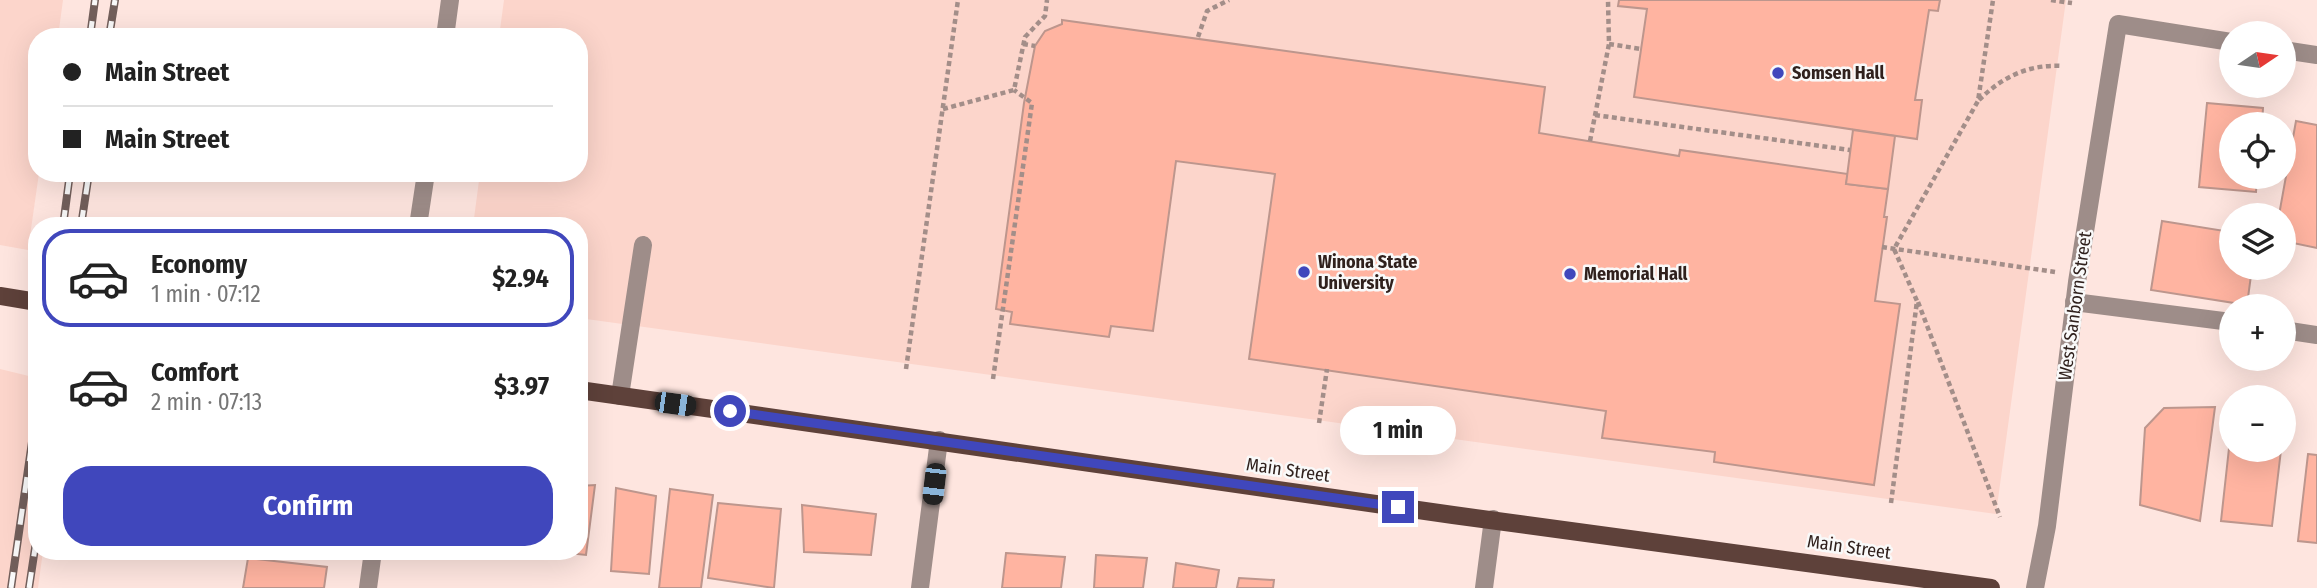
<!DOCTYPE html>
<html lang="en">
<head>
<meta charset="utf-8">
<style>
  body { margin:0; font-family:"Fira Sans Condensed",sans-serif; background:#f2f2f2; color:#222; height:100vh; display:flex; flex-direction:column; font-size:26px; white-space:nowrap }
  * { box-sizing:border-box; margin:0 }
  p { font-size:23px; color:#767676 }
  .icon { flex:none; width:38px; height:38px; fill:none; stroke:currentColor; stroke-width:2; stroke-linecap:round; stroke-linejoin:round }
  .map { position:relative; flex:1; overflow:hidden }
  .panel { position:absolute; left:28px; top:217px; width:560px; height:343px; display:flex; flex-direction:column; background:#fff; border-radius:28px; box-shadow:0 7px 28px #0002 }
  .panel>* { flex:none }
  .top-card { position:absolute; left:28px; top:28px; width:560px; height:154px; border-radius:28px; box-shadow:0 7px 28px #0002; display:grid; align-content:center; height:154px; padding:0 35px; background:#fff }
  .needle { width:46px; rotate:77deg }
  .buttons { position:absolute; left:2219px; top:21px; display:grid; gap:14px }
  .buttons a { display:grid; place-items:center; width:77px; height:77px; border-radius:50%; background:#fff; box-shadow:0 7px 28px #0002; font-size:35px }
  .end { position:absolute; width:32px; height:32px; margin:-16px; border:9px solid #4047bc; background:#fff; box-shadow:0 0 0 4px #fff }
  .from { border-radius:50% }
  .bubble { position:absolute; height:49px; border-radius:24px; background:#fff; box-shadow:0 7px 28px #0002; font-size:23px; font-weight:700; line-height:49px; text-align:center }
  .car { position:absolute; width:21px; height:42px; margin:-21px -10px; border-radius:9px; box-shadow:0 0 5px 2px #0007; background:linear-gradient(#222 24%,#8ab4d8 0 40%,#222 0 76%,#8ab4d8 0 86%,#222 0) }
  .top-card b { display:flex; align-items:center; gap:24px; height:66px; font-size:26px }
  .top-card b+b { border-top:2px solid #e0e0e0 }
  .top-card i { width:18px; height:18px; background:#222 }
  ul { padding:12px 0 0; list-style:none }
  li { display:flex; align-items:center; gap:21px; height:98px; margin:0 14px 10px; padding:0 21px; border:4px solid transparent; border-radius:28px }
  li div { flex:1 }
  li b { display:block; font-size:26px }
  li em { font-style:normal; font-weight:700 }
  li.selected { border-color:#4047bc }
  li>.icon { width:63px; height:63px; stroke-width:1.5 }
  .button { display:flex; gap:14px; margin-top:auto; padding:14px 35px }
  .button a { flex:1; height:80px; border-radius:28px; background:#4047bc; color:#fff; font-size:28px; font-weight:700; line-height:80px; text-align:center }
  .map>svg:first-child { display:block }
  .built { fill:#fcd5cb }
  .building { fill:#ffb4a1; stroke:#bd968d; stroke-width:2 }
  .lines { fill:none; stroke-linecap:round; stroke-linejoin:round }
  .path { stroke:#a38e89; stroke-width:4.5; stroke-dasharray:5 3.5; stroke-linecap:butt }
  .lane { stroke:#9e8d89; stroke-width:18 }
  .street { stroke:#9e8d89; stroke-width:18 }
  .primary { stroke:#5e413a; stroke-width:18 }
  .rail-casing { stroke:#725f5b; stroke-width:8 }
  .rail { stroke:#f9f9f9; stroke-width:5; stroke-dasharray:16; stroke-linecap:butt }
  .route { stroke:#4047bc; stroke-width:9 }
  .poi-dot { fill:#4047bc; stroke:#f9f9f9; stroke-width:2.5 }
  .labels { text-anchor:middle; stroke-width:5; stroke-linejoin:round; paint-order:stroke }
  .poi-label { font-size:18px; font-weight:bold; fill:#30211d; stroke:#f9f9f9; text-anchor:start }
  .street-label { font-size:18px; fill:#30211d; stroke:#f9f9f9 }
</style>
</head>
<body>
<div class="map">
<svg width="2317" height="588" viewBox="0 0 2317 588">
  <rect width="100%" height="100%" fill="#fee5df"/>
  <g class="built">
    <polygon points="0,0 63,0 58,37 37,37 39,173 28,250 0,245"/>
    <polygon points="504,0 2066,0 1996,514 579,318 579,226 473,226 480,173 579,173 579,37 499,37"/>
    <polygon points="0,369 37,378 37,551 43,551 38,588 0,588"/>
  </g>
  <g class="building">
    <polygon points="1619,0 1940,0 1938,11 1929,10 1915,100 1922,100 1917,139 1634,97 1647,9 1618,6"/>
    <polygon points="1062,20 1545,87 1539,133 1679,156 1680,150 1848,174 1846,184 1888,189 1884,217 1887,217 1875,301 1900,304 1874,485 1714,462 1715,452 1602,438 1606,411 1249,359 1275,174 1176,161 1153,331 1111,326 1109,337 1010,324 1012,312 996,309 1024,103 1035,46 1045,31 1062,24"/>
    <polygon points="2207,103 2263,108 2262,124 2231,124 2231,177 2257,177 2256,192 2199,187"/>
    <polygon points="2296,121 2317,125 2317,248 2284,241 2284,215 2279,215"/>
    <polygon points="1853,130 1895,136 1888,189 1846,184"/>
    <polygon points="2162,221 2231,232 2231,268 2252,268 2247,305 2151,290"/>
    <polygon points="2215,407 2200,521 2140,505 2145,428 2164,408"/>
    <polygon points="2231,430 2231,450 2281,450 2272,526 2221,521"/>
    <polygon points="2308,454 2317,455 2317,543 2298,541"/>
    <polygon points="595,485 586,555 549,551 579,551 579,486"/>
    <polygon points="616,488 656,496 649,574 611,571"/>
    <polygon points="670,489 713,495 701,588 659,588"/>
    <polygon points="718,503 781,509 774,588 708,578"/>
    <polygon points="802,505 876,514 871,555 804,552"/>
    <polygon points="1006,553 1065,557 1061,588 1002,588"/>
    <polygon points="1096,555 1147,558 1143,588 1094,588"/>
    <polygon points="248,558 327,567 324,588 243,588"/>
    <polygon points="1176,563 1219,570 1216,588 1173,588"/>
    <polygon points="1239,578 1274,580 1273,588 1237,588"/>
  </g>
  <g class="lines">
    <g class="path">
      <polyline points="2051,0 2072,3"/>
      <polyline points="1198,37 1207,11 1229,0"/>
      <polyline points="1023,44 1035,46"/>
      <polyline points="1609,44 1641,49"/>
      <path d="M 1979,100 C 2002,77 2029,64 2062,66"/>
      <polyline points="943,109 1014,90 1025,37 1045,16 1047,0"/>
      <polyline points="1595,115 1850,150"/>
      <polyline points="1590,141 1609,44 1608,0"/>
      <polyline points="1882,247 2055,272"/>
      <polyline points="1918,302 2000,517"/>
      <polyline points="906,369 958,0"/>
      <polyline points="993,379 1032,103 1014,90"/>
      <polyline points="1319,423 1327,369"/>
      <polyline points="1891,503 1917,301 1894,249 1978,101 1993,0"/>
    </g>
    <g class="lane">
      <polyline points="2074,302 2231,322"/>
      <polyline points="2284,330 2317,335"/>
      <polyline points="620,396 643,245"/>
    </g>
    <g class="street">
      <polyline points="445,37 450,0"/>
      <polyline points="2284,50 2317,55"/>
      <polyline points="418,226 426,173"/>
      <polyline points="368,588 373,551"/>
      <polyline points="920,588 939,440"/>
      <polyline points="1484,588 1493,519"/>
      <polyline points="2035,588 2047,526 2077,282 2118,24 2231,42"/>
    </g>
    <g class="primary">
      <polyline points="0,296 37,302"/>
      <polyline points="579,390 1453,515 1991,588"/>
    </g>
    <g class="rail-casing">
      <g id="rail">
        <polyline points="90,37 95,0"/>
        <polyline points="109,37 115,0"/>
        <polyline points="63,226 70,173"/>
        <polyline points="81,226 89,173"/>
        <polyline points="11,588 37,407"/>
        <polyline points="29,588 37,535"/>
      </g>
    </g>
    <use href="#rail" class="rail"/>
  </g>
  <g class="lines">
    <polyline class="route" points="730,411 1398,507"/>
  </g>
  <g class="poi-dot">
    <circle cx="1778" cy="73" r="7"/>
    <circle cx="1304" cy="272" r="7"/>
    <circle cx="1570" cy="274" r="7"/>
  </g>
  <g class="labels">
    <g class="poi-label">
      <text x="1792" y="79">Somsen Hall</text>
      <text x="1318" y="268">Winona State<tspan x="1318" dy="21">University</tspan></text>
      <text x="1584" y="280">Memorial Hall</text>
    </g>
    <g class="street-label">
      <text transform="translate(2075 306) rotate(-82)" y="6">West Sanborn Street</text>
      <text transform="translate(1288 470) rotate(8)" y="6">Main Street</text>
      <text transform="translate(1849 547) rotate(8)" y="6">Main Street</text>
    </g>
  </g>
</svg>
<div class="buttons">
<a><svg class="needle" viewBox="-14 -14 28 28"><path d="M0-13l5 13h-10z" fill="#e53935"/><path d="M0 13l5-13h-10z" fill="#767676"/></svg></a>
<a><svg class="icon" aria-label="locate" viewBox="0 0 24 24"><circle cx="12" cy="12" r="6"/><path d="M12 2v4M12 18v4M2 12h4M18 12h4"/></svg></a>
<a><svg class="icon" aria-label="layers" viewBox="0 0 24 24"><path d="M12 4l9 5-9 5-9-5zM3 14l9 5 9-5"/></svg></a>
<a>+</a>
<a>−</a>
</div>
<i class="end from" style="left:730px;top:411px"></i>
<i class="end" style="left:1398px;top:507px"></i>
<div class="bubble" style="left:1340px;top:406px;width:116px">1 min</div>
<i class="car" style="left:675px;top:404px;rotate:98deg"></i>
<i class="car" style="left:934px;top:484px;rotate:187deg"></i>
<div class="top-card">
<b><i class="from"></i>Main Street</b>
<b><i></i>Main Street</b>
</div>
<section class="panel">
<ul>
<li class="selected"><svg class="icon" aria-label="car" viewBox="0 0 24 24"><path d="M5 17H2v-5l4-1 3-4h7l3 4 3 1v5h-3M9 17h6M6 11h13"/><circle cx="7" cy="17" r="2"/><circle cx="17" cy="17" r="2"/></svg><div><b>Economy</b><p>1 min · 07:12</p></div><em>$2.94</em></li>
<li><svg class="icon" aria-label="car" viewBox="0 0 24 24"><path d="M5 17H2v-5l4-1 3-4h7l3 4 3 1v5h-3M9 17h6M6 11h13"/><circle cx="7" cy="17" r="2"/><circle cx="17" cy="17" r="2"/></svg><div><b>Comfort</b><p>2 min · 07:13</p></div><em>$3.97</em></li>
</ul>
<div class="button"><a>Confirm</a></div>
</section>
</div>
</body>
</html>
